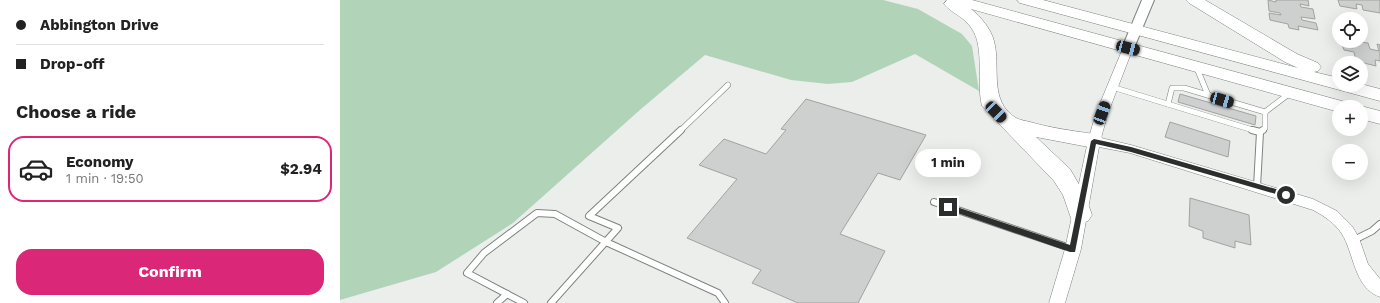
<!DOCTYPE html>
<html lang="en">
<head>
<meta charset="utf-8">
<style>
  body { margin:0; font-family:"Work Sans",sans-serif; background:#f2f2f2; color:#222; height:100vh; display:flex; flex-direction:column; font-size:15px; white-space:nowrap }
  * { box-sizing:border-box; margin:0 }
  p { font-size:13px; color:#767676 }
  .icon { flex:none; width:22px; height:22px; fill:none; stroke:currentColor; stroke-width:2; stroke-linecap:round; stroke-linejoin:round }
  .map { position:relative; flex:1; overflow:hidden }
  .sheet { display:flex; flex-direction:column; background:#fff; width:340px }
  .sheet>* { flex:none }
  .top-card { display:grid; align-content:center; height:88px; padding:0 16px; background:#fff }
  .buttons { position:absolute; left:992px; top:12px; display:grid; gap:8px }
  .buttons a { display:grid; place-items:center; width:36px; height:36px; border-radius:50%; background:#fff; box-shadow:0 4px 16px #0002; font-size:20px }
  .end { position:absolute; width:18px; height:18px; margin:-9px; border:5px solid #2c2d2d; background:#fff; box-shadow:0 0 0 2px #fff }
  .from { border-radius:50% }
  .bubble { position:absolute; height:28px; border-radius:14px; background:#fff; box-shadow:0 4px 16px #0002; font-size:13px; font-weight:700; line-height:28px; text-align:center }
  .car { position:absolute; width:12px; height:24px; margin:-12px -6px; border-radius:5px; box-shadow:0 0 3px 1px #0007; background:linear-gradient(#222 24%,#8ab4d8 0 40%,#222 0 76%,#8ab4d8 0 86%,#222 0) }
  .top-card b { display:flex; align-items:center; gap:14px; height:38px; font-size:15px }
  .top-card b+b { border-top:1px solid #e0e0e0 }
  .top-card i { width:10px; height:10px; background:#222 }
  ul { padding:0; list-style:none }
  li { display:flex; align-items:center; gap:12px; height:66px; margin:0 8px 6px; padding:0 8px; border:2px solid transparent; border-radius:16px }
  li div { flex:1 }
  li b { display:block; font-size:15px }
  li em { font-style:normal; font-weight:700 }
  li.selected { border-color:#db2777 }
  li>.icon { width:36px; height:36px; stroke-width:1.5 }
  h2 { padding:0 16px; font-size:18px; line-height:48px }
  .button { display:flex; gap:8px; margin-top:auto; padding:8px 16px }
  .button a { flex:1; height:46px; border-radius:16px; background:#db2777; color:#fff; font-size:16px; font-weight:700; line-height:46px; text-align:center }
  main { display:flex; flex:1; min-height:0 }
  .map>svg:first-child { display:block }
  .green { fill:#b1d4b9 }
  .building { fill:#cdd0ce; stroke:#a0a3a0 }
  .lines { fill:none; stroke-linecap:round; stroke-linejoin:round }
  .service-far1-casing { stroke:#7f8280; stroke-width:6 }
  .service-casing { stroke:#7f8280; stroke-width:8 }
  .minor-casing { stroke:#7f8280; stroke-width:1 }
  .tertiary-casing { stroke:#7f8280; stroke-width:2 }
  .trunk-casing { stroke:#7f8280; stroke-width:1 }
  .service-far1 { stroke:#fff; stroke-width:5 }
  .service { stroke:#fff; stroke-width:6 }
  .minor { fill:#fff; fill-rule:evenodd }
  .tertiary { fill:#fff; fill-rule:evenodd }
  .trunk { fill:#fff; fill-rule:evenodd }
  .route { fill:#2c2d2d }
</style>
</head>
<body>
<main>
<section class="sheet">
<div class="top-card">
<b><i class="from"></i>Abbington Drive</b>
<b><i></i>Drop-off</b>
</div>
<h2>Choose a ride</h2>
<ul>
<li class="selected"><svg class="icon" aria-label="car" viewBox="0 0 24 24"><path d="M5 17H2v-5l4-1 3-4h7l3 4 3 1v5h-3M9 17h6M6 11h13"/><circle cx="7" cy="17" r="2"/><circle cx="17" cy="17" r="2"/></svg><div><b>Economy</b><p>1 min · 19:50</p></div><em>$2.94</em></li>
</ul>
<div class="button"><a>Confirm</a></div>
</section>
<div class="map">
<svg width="1040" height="303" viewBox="0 0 1040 303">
  <rect width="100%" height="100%" fill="#ebeeeb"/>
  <polygon class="green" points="0,0 543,0 578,9 622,34 632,46 639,91 575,54 512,82 488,84 451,80 365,55 301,109 173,223 96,272 0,300"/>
  <g class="building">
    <polygon points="928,0 936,2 936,0 968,0 969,6 960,4 961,7 973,9 975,19 961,17 962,20 976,23 978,30 958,26 959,30 949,28 948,24 930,20 929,13 941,15 940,13 929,11"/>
    <polygon points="998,0 1040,0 1040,13 1023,10 1022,5 1016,4 1017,9 1000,6"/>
    <polygon points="1011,41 1028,43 1030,49 1039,51 1037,44 1040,45 1040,61 1035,60 1036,66 1016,61 1014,52 1004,50 1002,45 1013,48"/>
    <polygon points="840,94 916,116 915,125 838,102"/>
    <polygon points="466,99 586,135 560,180 538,173 500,234 545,251 518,303 458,303 412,283 421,270 347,238 397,179 359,165 384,139 426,154 446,130 441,129"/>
    <polygon points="830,122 890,141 888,157 825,137"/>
    <polygon points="850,198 909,215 911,245 895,241 895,248 863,238 863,231 849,226"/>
  </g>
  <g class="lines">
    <g class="service-far1-casing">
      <g id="service-far1">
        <polyline points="856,66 868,95"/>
        <polyline points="772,87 916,131"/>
        <polyline points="828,104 832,88 844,88 925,112"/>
        <polyline points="925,112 950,93"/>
        <polyline points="340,131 388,85"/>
        <polyline points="922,131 925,128 925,112"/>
      </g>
    </g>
    <g class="service-casing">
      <g id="service">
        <polyline points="912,130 920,132"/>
        <polyline points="917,187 920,132 923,130"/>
        <polyline points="594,202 733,249"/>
        <polyline points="1012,241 1032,231 1040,224"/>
        <polyline points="157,303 167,294"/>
        <polyline points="184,303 127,273 144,253 197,213 215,214 266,242 378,293 385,303"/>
        <polyline points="211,303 278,228 249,216 341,130"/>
      </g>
    </g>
    <g class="minor-casing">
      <path id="minor" d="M 788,45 L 793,48 L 768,113 L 761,138 L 791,145 L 973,199 L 997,211 L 1012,226 L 1019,238 L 1028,264 L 1040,279 L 1040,297 C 1014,288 1014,253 1002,234 C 995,223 984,216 973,210 L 790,153 L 759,147 L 741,249 L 725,303 L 709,303 L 725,249 L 748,141 L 756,113 L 783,48 Z"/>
    </g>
    <g class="tertiary-casing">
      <polygon id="tertiary" points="802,0 814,0 794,48 793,51 783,51 782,48"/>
    </g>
    <g class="trunk-casing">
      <g id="trunk">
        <path d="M 607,0 L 632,0 L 1009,103 L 1012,107 L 999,107 L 999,112 L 631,9 C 641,17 651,29 654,41 C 661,67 648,101 676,118 C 680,120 686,121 690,122 C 711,128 733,131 754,134 L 761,136 L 764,141 L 761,146 L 754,148 L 696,137 L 730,169 L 745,195 L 752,215 L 748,221 L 740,224 L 732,221 L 723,195 L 714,181 L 642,106 C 636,83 645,48 632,29 C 625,17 611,13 604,4 Z"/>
        <polygon points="677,0 703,0 958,68 945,62 849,3 846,0 865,0 957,54 978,63 981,67 978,71 974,72 999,78 999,85 1021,84 1040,89 1040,101 680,3"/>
        <polygon points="1021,106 1040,111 1040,124 1021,119 1021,107 1016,107"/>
      </g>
    </g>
    <use href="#service-far1" class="service-far1"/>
    <use href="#service" class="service"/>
    <use href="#minor" class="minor"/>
    <use href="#tertiary" class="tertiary"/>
    <use href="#trunk" class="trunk"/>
  </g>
  <polygon class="route" points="754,139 791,147 946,192 949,195 946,197 791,152 756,144 735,252 730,252 606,209 605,207 608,204 730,245 751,141"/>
</svg>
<div class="buttons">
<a><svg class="icon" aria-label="locate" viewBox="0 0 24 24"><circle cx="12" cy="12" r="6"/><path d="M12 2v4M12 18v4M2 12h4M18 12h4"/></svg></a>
<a><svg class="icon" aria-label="layers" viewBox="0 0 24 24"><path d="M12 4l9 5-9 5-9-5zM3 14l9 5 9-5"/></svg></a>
<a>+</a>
<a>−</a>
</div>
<i class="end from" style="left:946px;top:195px"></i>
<i class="end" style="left:608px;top:207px"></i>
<div class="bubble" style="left:575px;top:149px;width:66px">1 min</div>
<i class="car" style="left:788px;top:48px;rotate:105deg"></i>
<i class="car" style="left:882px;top:100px;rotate:106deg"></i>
<i class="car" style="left:656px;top:112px;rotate:136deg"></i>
<i class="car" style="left:762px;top:113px;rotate:20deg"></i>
</div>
</main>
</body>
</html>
